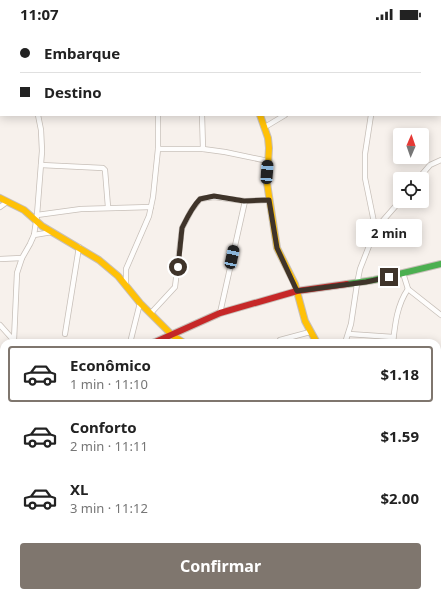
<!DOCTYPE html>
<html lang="pt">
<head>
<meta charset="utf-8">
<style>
  body { margin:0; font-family:"Noto Sans",sans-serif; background:#f2f2f2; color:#222; height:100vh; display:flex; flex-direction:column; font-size:15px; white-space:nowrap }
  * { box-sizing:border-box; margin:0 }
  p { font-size:13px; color:#767676 }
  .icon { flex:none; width:22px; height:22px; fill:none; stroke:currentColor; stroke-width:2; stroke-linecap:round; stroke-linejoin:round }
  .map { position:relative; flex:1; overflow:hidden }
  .side { position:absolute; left:0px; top:311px; width:441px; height:258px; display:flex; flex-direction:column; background:#fff; border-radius:12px 12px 0 0; box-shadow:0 2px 10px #0003 }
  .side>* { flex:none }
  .hud { position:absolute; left:0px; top:0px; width:441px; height:88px; box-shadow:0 2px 10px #0003; display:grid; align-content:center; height:88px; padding:0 20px; background:#fff }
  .needle { width:26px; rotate:2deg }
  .tools { position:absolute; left:393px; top:100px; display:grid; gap:8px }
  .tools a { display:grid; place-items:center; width:36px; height:36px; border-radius:4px; background:#fff; box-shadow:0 2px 10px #0003; font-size:20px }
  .end { position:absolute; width:18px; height:18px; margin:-9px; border:5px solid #3f342a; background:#fff; box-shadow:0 0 0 2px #fff }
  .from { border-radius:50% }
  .bubble { position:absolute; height:28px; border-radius:4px; background:#fff; box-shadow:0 2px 10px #0003; font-size:13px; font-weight:700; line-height:28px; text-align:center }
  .car { position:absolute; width:12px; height:24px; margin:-12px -6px; border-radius:5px; box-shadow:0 0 3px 1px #0007; background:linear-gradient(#222 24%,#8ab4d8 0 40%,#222 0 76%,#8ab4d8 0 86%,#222 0) }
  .hud b { display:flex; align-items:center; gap:14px; height:38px; font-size:15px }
  .hud b+b { border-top:1px solid #e0e0e0 }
  .hud i { width:10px; height:10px; background:#222 }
  ul { padding:7px 0 0; list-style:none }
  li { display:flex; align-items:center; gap:12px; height:56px; margin:0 8px 6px; padding:0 12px; border:2px solid transparent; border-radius:4px }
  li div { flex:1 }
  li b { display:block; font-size:15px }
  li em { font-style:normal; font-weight:700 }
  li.selected { border-color:#7f766e }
  li>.icon { width:36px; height:36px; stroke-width:1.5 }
  .primary-button { display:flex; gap:8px; margin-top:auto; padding:8px 20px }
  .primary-button a { flex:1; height:46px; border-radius:4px; background:#7f766e; color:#fff; font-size:16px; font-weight:700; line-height:46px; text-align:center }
  .status { display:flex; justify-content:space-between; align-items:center; height:28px; padding:0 20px; background:#fff; direction:ltr }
  .status svg { height:11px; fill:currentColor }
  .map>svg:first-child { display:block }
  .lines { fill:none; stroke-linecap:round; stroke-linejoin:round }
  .street-casing { stroke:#c7bfb8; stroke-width:6 }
  .fast-casing { stroke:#c7bfb8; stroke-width:8 }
  .slow-casing { stroke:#c7bfb8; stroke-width:8 }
  .jam-casing { stroke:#c7bfb8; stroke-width:8 }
  .street { stroke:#fefdfc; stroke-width:4.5 }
  .fast { stroke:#4caf50; stroke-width:6 }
  .slow { stroke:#ffc107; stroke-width:6 }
  .jam { stroke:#c62828; stroke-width:6 }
  .route { stroke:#3f342a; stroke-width:5 }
</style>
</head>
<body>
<div class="status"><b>11:07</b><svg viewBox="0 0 49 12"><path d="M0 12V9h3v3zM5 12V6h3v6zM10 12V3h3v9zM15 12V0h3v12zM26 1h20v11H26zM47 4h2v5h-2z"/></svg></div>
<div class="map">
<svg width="441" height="569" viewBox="0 0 441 569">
  <rect width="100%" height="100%" fill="#f7f1ec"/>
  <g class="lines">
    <g class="street-casing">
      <g id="street">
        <polyline points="156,0 156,1"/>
        <polyline points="240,0 240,1"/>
        <polyline points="376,0 376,1"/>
        <polyline points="45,1 45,0"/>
        <polyline points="440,10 441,9"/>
        <polyline points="440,67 441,67"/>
        <polyline points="202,87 203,121"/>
        <polyline points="371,87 365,126 365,150 376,204"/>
        <polyline points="265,99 285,87"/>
        <polyline points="158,121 203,121 225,124 268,133"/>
        <polyline points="41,137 103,140 105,142 108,179"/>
        <polyline points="418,151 430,137 441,132"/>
        <polyline points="0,179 7,174"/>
        <polyline points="37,187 81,181 151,179"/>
        <polyline points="34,207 52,204"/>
        <polyline points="0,231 22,230"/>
        <polyline points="403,245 408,261 441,287"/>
        <polyline points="126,257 126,241 149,188 153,169 158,121 158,87"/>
        <polyline points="151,285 175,259 182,200 191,183 200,171 214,169 245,173 269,172"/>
        <polyline points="220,285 245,173"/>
        <polyline points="0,297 16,315"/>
        <polyline points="65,306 79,219"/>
        <polyline points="349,306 393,309"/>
        <polyline points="14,312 17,245 22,230 30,216 34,207 37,187 42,123 41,102 38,87"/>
        <polyline points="280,312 310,304"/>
        <polyline points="130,315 140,275"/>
        <polyline points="345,315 351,296 357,256 360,241 369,218 379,197 400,173"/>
        <path d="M 393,315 C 395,296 397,277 408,261"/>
        <polyline points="437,370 441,369"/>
        <polyline points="0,416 4,415"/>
        <polyline points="437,464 441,467"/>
        <polyline points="0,472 4,473"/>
        <polyline points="437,486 441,482"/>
        <polyline points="0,533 4,533"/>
        <polyline points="437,543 441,542"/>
        <polyline points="74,565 74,569"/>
        <polyline points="123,565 124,569"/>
        <polyline points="220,565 220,569"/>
        <polyline points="381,569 381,565"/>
      </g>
    </g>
    <g class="fast-casing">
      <g id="fast">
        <polyline points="347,256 374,252 441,236"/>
        <polyline points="0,359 4,357"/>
        <polyline points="437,377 441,377"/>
      </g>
    </g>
    <g class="slow-casing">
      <g id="slow">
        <polyline points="260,87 268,110 269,120 267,155 277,220 295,256 305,293 317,315"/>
        <polyline points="0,170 24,182 42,198 99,232 118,248 140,275 172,307 184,315"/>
      </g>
    </g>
    <g class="jam-casing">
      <g id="jam">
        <polyline points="153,315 220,285 297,263 347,256"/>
        <polyline points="437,384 441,384"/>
        <polyline points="0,429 4,428"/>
        <polyline points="0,437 4,436"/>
      </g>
    </g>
    <use href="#street" class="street"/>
    <use href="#fast" class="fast"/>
    <use href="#slow" class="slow"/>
    <use href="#jam" class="jam"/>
  </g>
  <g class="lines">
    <path class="route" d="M 178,239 L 182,200 C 187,190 192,179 200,171 L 214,168 L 244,173 L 269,172 L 277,220 L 297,263 L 366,254 L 389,249"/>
  </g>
</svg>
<div class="tools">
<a><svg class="needle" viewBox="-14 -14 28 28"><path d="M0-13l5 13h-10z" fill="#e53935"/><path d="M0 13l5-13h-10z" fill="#767676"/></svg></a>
<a><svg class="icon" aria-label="locate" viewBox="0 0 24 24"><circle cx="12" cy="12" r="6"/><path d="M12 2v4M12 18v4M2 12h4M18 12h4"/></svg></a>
</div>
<i class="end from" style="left:178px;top:239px"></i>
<i class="end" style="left:389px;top:249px"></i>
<div class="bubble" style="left:356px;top:191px;width:66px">2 min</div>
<i class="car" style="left:267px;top:144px;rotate:4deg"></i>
<i class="car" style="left:232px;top:229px;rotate:12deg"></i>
<div class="hud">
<b><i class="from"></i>Embarque</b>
<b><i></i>Destino</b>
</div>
<section class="side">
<ul>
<li class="selected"><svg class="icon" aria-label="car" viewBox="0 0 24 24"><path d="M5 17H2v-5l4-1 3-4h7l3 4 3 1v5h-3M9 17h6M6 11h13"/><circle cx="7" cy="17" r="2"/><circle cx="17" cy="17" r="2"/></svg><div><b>Econômico</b><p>1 min · 11:10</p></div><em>$1.18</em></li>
<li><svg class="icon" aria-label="car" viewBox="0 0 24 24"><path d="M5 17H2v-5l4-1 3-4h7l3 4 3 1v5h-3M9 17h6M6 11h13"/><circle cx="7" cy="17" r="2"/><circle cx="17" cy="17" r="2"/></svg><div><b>Conforto</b><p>2 min · 11:11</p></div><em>$1.59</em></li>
<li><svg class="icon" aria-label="car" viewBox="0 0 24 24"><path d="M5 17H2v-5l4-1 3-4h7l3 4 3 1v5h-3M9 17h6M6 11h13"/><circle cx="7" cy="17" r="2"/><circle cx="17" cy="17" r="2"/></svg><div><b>XL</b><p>3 min · 11:12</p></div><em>$2.00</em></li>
</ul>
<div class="primary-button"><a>Confirmar</a></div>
</section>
</div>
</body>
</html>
